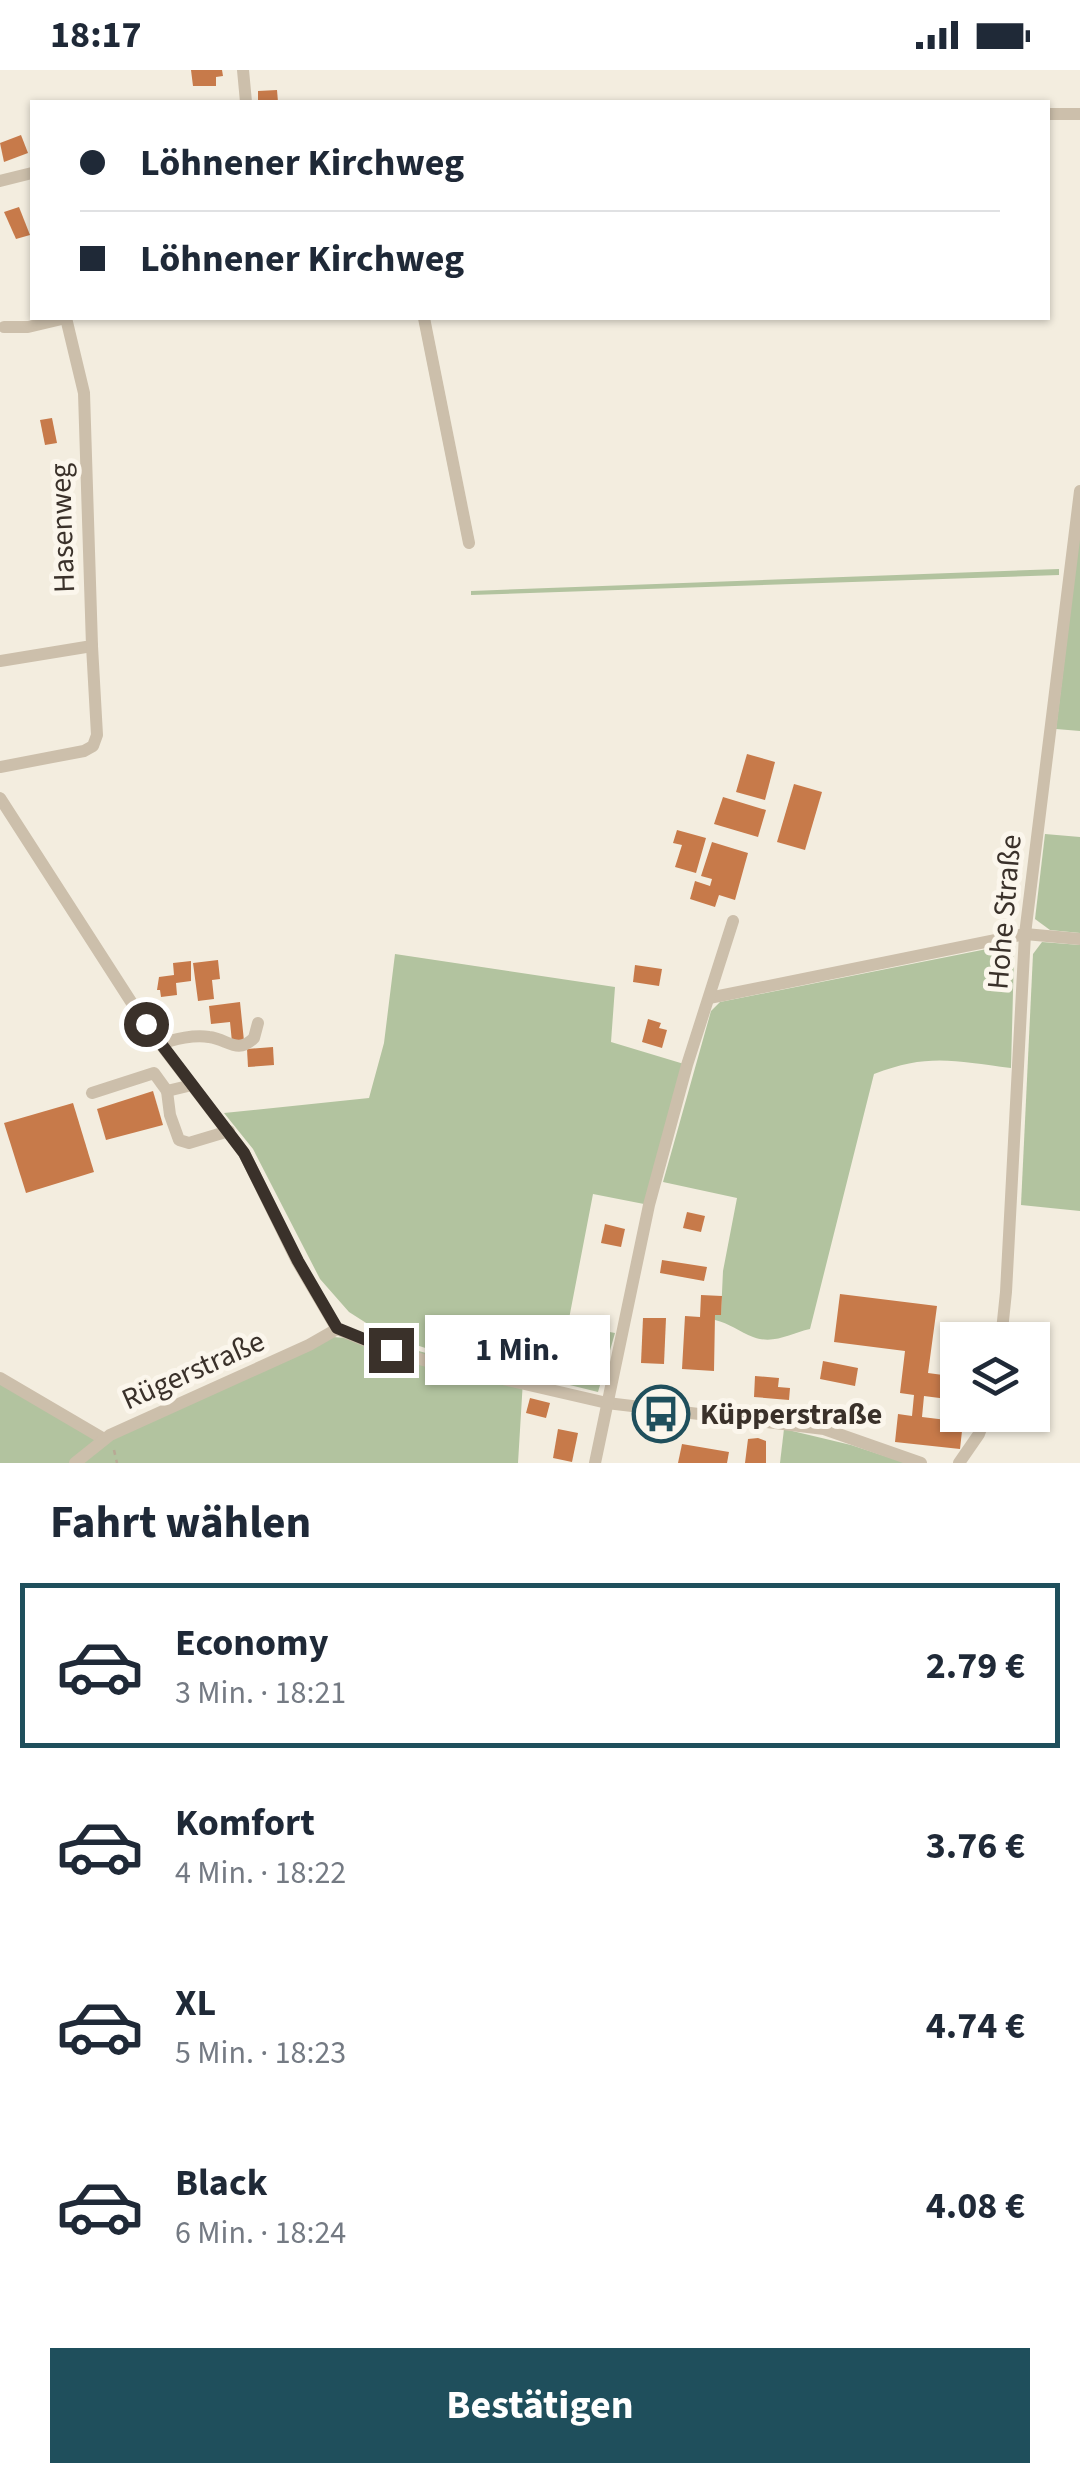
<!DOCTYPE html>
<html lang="de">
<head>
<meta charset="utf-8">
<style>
  body { margin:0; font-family:"Source Sans 3",sans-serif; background:#f6f6f7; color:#1f2937; height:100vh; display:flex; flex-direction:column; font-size:38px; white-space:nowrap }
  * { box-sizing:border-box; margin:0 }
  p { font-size:32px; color:#747a83 }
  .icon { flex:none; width:55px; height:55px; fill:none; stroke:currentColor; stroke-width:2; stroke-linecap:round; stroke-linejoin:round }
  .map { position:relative; height:1393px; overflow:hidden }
  .drawer { display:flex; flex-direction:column; background:#fff; flex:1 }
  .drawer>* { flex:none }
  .top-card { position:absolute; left:30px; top:30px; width:1020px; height:220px; border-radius:0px; box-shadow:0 2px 8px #0004; display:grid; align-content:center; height:220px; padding:0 50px; background:#fff }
  .buttons { position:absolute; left:940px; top:1252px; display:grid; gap:20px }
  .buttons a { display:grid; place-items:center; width:110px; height:110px; border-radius:0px; background:#fff; box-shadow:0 2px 8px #0004; font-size:50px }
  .end { position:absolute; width:45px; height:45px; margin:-22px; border:12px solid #3a312a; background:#fff; box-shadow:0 0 0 5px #fff }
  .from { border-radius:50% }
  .bubble { position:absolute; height:70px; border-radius:0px; background:#fff; box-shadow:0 2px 8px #0004; font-size:32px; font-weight:700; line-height:70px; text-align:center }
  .top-card b { display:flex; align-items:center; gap:35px; height:95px; font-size:38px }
  .top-card b+b { border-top:2px solid #e0e1e3 }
  .top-card i { width:25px; height:25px; background:#1f2937 }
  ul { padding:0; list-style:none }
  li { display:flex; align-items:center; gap:30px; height:165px; margin:0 20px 15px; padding:0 30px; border:5px solid transparent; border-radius:0px }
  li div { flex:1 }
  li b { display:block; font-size:38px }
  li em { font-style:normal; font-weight:700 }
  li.on { border-color:#1f4f5c }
  li>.icon { width:90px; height:90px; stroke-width:1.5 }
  h2 { padding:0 50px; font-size:45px; line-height:120px }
  .primary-button { display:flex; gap:20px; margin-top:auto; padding:20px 50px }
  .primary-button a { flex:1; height:115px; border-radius:0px; background:#1f4f5c; color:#fff; font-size:40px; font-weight:700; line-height:115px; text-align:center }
  .status { display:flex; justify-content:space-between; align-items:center; height:70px; padding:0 50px; background:#fff; direction:ltr }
  .status svg { height:28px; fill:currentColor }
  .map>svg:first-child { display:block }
  .green { fill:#b2c39f }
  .building { fill:#c77a4a }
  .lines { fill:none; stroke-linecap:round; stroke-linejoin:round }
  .path { stroke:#b8a995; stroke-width:2.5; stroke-dasharray:5 5; stroke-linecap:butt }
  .minor { stroke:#ccbfab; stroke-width:12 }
  .route { stroke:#3a312a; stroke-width:12 }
  .labels { text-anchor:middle; stroke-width:10; stroke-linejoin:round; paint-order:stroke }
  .street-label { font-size:30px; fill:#3a312a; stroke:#fbf6ec }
  .poi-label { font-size:30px; font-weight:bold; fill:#3a312a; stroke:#fbf6ec; text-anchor:start }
</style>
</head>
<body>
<div class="status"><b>18:17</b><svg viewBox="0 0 49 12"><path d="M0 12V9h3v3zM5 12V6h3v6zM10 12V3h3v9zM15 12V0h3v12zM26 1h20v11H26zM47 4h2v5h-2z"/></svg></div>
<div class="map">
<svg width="1080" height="1393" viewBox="0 0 1080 1393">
  <rect width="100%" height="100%" fill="#f3eddf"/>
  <g class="green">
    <polygon points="1080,461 1080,661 1056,659"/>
    <polygon points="1059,499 1059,505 471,525 471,521"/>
    <polygon points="1045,764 1080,767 1080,863 1050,860 1035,849"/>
    <polygon points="1042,872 1080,875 1080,1141 1021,1135 1033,884"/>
    <path d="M 1002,876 L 1014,884 L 1011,998 C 955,991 928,983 874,1004 L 810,1259 C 791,1263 774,1275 753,1267 C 740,1262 729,1253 715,1250 L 715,1245 L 721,1244 L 723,1201 L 737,1128 L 663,1112 L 711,941 L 720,932 Z"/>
    <polygon points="395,884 615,917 611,972 684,994 644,1134 593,1124 568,1254 615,1263 598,1322 441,1283 385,1265 349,1242 320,1209 253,1079 224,1043 369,1028 384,973"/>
    <polygon points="321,1266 383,1271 523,1310 518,1393 0,1393 0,1312 94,1368"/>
    <polygon points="784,1359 851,1375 906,1393 780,1393"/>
  </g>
  <g class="building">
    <polygon points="191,0 222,0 223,6 216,7 216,16 193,16"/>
    <polygon points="277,20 278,32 258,32 258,21"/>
    <polygon points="21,65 28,83 4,92 0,73"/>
    <polygon points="19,137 30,165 16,169 4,142"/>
    <polygon points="52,348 57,373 45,375 40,350"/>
    <polygon points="747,684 775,692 765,730 736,722"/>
    <polygon points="794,714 822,722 805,780 777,772"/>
    <polygon points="723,727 766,740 758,767 714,754"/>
    <polygon points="677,760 706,768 696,803 675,797 682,775 673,773"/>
    <polygon points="712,772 748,783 735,830 719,825 715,837 690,829 695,811 710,816 712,809 701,806"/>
    <polygon points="218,890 220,909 212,910 214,929 198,931 193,893"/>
    <polygon points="191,891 191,911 176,913 177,925 161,927 160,920 157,920 159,907 174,905 173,893"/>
    <polygon points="635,895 662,899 659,916 633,912"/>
    <polygon points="240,932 244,971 232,972 230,952 211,954 209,936"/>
    <polygon points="648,949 661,953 659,958 667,960 662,978 642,972"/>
    <polygon points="273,977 274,995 248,997 247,979"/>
    <polygon points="153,1021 163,1055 106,1070 97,1039"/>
    <polygon points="73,1033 94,1102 26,1123 4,1053"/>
    <polygon points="687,1142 705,1146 701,1162 683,1158"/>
    <polygon points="605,1154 625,1159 621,1177 601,1173"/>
    <polygon points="662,1190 707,1197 704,1211 660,1203"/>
    <polygon points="840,1224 937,1236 928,1303 958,1307 955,1330 924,1326 922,1347 963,1352 960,1379 895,1372 898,1344 912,1346 914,1325 900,1323 905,1281 834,1272"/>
    <polygon points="701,1225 722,1226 721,1245 715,1245 714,1301 682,1299 685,1246 700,1247"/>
    <polygon points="643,1248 666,1248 664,1294 641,1293"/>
    <polygon points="823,1291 858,1298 855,1316 820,1309"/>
    <polygon points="755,1306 779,1308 778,1317 790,1318 789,1330 754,1327"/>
    <polygon points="530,1328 550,1333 546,1348 526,1343"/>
    <polygon points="558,1359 578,1363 572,1392 553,1388"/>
    <polygon points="758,1368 766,1371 766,1393 745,1393 748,1369"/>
    <polygon points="682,1374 729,1382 727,1393 678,1393"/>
  </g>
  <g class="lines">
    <polyline class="path" points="114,1380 117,1393"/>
    <g class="minor">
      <polyline points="243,0 246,32"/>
      <polyline points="1048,44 1080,44"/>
      <polyline points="0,111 32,103"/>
      <polyline points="424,248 469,473"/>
      <polyline points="4,257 28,257 66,248"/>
      <polyline points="0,591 92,576 84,323 66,248"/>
      <polyline points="0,697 84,681 93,676 97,665 92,576"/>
      <polyline points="0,728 146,955 244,1083 297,1191 337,1259 391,1281 434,1293 607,1333 824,1359 921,1393"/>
      <polyline points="709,928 1025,864 1080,869"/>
      <path d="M 161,975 C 173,968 196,965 209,967 C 228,969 237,985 254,968 L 258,953"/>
      <polyline points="167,1021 170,1045 179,1070 189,1073 229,1061"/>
      <polyline points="92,1023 154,1003 167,1021 192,1015"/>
      <polyline points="1001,1270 1006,1222 1025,864 1080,421"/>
      <polyline points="0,1308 104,1369"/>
      <polyline points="75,1393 110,1365 309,1275 337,1259"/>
      <polyline points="595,1393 649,1135 687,995 733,851"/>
      <polyline points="959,1393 979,1364 986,1345"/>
    </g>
  </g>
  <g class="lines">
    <polyline class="route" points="146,954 244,1083 298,1191 337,1258 391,1280"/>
  </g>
  <defs>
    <g id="bus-ring" transform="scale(2.875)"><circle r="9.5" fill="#fbf6ec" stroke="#1f4f5c" stroke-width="1.5"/><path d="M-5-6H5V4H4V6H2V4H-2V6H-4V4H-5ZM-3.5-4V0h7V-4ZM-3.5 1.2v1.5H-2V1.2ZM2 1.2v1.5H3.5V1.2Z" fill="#1f4f5c"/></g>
  </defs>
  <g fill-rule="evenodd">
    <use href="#bus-ring" x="661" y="1344"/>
  </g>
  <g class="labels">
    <g class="street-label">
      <text transform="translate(62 458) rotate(-92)" y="10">Hasenweg</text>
      <text transform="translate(1004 842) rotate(-85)" y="10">Hohe Straße</text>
      <text transform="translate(193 1300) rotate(-24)" y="10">Rügerstraße</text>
    </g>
    <g class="poi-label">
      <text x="700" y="1354">Küpperstraße</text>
    </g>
  </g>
</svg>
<div class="buttons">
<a><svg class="icon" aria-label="layers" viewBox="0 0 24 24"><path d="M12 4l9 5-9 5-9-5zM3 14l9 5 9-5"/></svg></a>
</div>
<i class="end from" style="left:146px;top:954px"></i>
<i class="end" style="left:391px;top:1280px"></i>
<div class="bubble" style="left:425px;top:1245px;width:185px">1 Min.</div>
<div class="top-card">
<b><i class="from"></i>Löhnener Kirchweg</b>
<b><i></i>Löhnener Kirchweg</b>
</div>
</div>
<section class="drawer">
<h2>Fahrt wählen</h2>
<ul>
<li class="on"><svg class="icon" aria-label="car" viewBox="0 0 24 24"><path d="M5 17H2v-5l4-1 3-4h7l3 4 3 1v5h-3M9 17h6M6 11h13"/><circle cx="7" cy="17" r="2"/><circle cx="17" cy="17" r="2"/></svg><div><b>Economy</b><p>3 Min. · 18:21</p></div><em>2.79 €</em></li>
<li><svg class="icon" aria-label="car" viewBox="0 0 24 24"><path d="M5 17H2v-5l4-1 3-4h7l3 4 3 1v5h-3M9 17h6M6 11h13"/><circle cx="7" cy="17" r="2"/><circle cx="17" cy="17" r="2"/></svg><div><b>Komfort</b><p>4 Min. · 18:22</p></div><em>3.76 €</em></li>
<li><svg class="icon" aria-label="car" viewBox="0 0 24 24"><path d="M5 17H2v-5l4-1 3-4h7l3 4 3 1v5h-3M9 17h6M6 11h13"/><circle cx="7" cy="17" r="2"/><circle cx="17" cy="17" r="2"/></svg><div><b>XL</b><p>5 Min. · 18:23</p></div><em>4.74 €</em></li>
<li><svg class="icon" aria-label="car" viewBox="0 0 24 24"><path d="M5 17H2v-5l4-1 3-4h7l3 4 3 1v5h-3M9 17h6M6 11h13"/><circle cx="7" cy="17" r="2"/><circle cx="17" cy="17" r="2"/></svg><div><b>Black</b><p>6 Min. · 18:24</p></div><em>4.08 €</em></li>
</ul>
<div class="primary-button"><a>Bestätigen</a></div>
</section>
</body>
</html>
